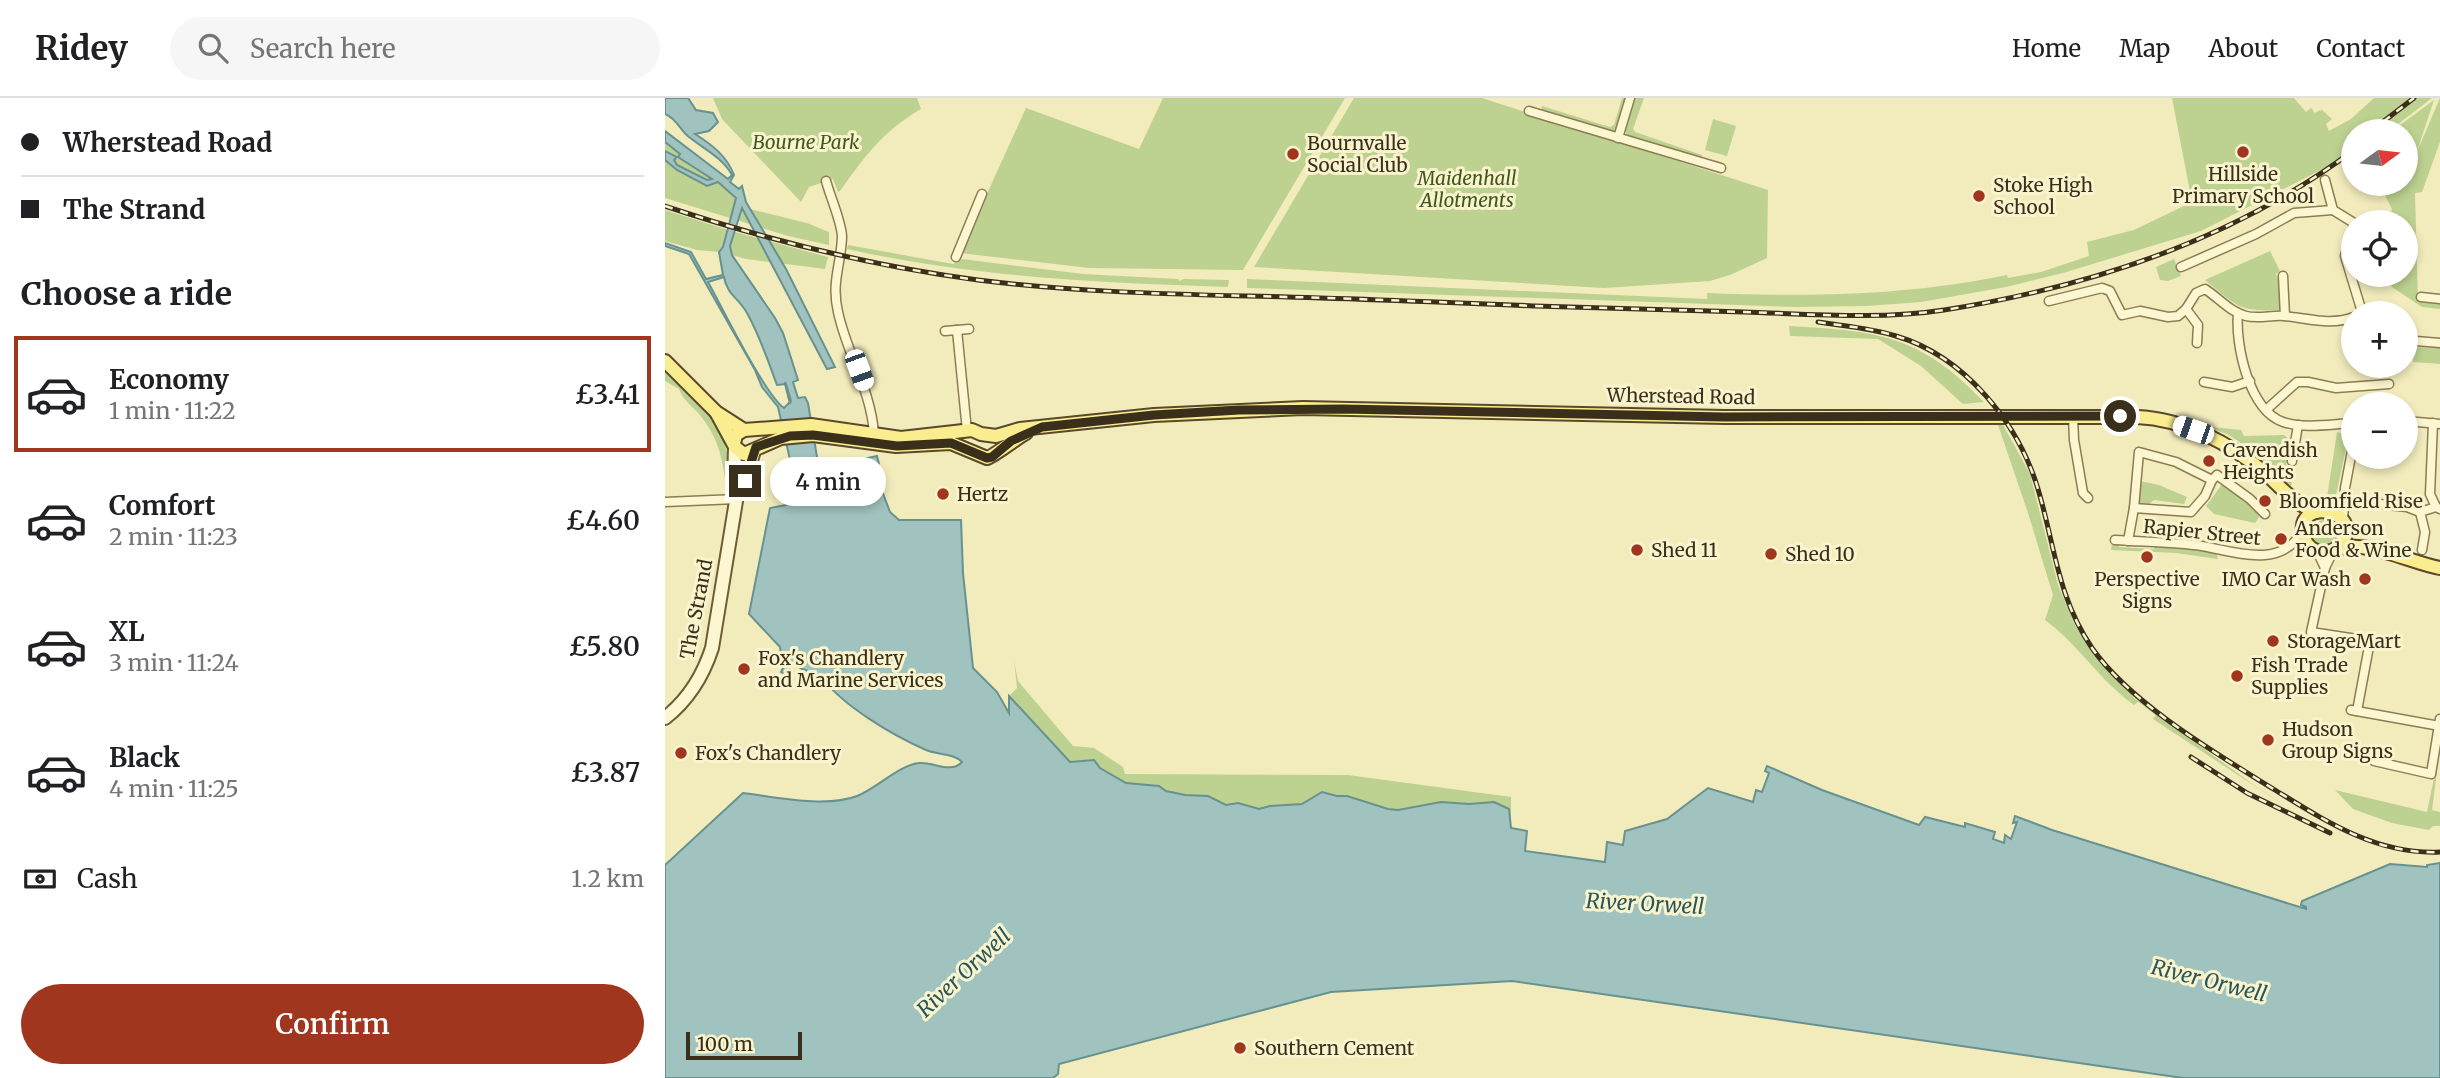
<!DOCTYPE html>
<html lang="en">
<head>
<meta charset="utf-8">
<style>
  body { margin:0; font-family:Merriweather,serif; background:#f6f6f6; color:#202124; height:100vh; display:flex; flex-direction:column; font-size:26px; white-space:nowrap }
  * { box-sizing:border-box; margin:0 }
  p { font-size:23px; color:#757577 }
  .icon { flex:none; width:38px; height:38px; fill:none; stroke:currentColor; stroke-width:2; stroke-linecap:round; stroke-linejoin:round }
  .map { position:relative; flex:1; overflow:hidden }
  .drawer { display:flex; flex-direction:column; background:#fff; width:665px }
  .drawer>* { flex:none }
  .banner { display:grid; align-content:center; height:154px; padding:0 21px; background:#fff }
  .needle { width:46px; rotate:75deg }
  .fabs { position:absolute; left:1676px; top:21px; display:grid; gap:14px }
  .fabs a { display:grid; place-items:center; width:77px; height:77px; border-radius:50%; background:#fff; box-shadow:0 4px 10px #0003; font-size:35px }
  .scale { position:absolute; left:21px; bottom:18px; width:116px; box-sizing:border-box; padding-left:7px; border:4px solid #392f1a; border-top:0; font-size:19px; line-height:24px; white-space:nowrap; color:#392f1a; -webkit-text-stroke:5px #f9f4cd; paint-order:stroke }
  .end { position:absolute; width:32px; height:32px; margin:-16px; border:9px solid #392f1a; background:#fff; box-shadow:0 0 0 4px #fff }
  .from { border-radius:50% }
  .bubble { position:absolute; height:49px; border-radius:24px; background:#fff; box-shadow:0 4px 10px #0003; font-size:23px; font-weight:600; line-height:49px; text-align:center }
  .car { position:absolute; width:21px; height:42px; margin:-21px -10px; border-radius:9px; box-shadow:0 0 5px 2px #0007; background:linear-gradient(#fff 24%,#345 0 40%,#fff 0 76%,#345 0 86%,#fff 0) }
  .banner b { display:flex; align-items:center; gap:24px; height:66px; font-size:26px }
  .banner b+b { border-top:2px solid #e0e0e0 }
  .banner i { width:18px; height:18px; background:#202124 }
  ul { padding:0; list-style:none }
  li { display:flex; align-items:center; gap:21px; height:116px; margin:0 14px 10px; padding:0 7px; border:4px solid transparent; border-radius:0px }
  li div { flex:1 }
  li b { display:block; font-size:26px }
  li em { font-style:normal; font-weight:600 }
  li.on { border-color:#a1361e }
  li>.icon { width:63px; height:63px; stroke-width:1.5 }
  h2 { padding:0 21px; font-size:32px; line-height:84px }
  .pay { display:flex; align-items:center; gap:18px; height:77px; padding:0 21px; font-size:26px }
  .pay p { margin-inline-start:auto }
  .primary-button { display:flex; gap:14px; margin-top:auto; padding:14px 21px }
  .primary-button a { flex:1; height:80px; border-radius:42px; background:#a1361e; color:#fff; font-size:28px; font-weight:600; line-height:80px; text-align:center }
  header { display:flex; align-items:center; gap:42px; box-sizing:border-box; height:98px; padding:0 35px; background:#fff; border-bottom:2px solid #e0e0e0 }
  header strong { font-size:33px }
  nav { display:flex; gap:38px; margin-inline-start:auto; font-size:24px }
  .search { width:490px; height:63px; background:#f6f6f6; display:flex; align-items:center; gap:18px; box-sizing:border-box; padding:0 24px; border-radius:38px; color:#757577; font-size:26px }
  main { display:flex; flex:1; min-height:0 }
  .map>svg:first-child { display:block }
  .green { fill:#bdd190 }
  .water { fill:#a1c3bf; stroke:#67928f; stroke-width:2; fill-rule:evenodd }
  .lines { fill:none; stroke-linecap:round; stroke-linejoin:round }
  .stream { stroke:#67928f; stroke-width:2.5 }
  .minor-casing { stroke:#8c7c54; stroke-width:11 }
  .secondary-casing { stroke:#6d5d37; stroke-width:16 }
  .primary-casing { stroke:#594829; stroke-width:16 }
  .minor { stroke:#fcf7d1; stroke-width:8 }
  .secondary { stroke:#fcf7d1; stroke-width:12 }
  .primary { stroke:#faed8f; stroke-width:12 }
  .rail-casing { stroke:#392f1a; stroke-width:5 }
  .rail { stroke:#f9f4cd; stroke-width:2.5; stroke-dasharray:8; stroke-linecap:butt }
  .route { stroke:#392f1a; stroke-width:9 }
  .poi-dot { fill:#a1361e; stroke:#f9f4cd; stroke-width:2.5 }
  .labels { text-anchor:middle; stroke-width:6; stroke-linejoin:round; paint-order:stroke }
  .park-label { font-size:19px; font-style:italic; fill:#3f581f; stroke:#f9f4cd }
  .poi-label { font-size:19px; fill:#392f1a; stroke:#f9f4cd; text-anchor:start }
  .street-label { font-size:19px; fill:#392f1a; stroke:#f9f4cd }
  .water-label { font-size:21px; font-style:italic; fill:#28555b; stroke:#f9f4cd }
</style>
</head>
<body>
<header>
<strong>Ridey</strong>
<div class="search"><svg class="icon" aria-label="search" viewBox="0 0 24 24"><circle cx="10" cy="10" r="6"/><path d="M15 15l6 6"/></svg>Search here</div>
<nav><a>Home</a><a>Map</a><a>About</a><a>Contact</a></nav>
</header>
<main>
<section class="drawer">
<div class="banner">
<b><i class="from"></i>Wherstead Road</b>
<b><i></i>The Strand</b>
</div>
<h2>Choose a ride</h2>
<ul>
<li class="on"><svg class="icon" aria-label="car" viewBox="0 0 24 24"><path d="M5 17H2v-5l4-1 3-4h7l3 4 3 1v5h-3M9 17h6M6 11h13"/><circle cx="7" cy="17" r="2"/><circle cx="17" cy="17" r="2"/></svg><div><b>Economy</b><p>1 min · 11:22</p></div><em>£3.41</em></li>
<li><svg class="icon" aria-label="car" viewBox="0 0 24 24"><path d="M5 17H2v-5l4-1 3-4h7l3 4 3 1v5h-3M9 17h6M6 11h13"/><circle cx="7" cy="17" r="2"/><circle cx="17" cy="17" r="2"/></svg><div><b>Comfort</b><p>2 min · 11:23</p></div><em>£4.60</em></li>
<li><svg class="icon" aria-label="car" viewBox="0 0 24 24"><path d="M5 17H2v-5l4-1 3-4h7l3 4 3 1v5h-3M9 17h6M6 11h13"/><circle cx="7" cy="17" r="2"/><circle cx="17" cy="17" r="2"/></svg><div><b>XL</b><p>3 min · 11:24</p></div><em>£5.80</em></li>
<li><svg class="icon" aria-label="car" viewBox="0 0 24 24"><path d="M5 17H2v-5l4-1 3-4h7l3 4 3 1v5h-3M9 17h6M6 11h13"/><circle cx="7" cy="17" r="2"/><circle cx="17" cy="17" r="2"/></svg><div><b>Black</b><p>4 min · 11:25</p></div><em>£3.87</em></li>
</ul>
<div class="pay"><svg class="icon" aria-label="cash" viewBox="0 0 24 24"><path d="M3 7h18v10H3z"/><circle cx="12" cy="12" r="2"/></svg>Cash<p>1.2 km</p></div>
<div class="primary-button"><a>Confirm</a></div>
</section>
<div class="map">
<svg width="1775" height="980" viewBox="0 0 1775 980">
  <rect width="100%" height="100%" fill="#f2ecbd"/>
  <g class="green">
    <path d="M 48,0 L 252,0 L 256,11 C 217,34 201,57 175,93 L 173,94 L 168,81 L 144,89 L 136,104 L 57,21 Z"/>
    <polygon points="498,0 680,0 578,172 424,170 295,155 361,10 474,51"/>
    <polygon points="689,0 817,0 1103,92 1102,160 1065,177 1045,183 939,190 589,169"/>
    <polygon points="957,0 963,0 954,30 945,35 876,14 877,8 945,29 949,27"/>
    <polygon points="970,0 979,0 968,31 970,34 1037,57 1035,63 962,39 960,30"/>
    <path d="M 1507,0 L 1629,0 L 1641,14 L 1646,10 L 1650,15 L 1655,12 L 1656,14 L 1656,11 L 1667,21 L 1661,26 L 1664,33 L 1686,21 L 1709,0 L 1767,0 L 1724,33 L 1689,33 L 1689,55 L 1536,133 L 1398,175 L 1341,189 L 1256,204 L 1202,208 L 1131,209 L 582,190 L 582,181 L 1042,201 L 1042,195 C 1146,199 1239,198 1342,177 L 1343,180 L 1376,174 L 1424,158 L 1422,144 L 1469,132 L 1527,104 Z"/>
    <polygon points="1775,0 1775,44 1757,94 1750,95 1753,202 1775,204 1775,211 1757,209 1727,189 1721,177 1741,177 1741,124 1726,124 1724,122 1727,111 1714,86 1741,86 1741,33 1727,33 1769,2 1751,56"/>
    <polygon points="1048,21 1071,28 1062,58 1040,52"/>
    <polygon points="0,37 71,100 70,109 77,109 142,125 164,134 164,147 123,138 0,100"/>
    <polygon points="0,112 66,133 163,159 160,171 81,161 67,157 58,149 54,154 32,152 0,143"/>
    <path d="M 183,147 L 288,166 L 297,161 L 418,176 L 513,181 L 515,183 L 518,181 L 564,182 L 563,189 C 435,185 308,179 182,151 Z"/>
    <path d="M 1605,153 L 1615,173 L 1611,176 L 1616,190 L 1617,212 C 1573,214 1573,209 1540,182 Z"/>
    <polygon points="1509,161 1516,178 1503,183 1495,182 1491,169"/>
    <path d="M 1124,228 C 1214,233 1255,237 1319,304 L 1298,306 L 1256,268 L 1213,241 L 1125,238 Z"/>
    <polygon points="1749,249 1775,250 1775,266 1748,264"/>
    <path d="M 0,271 C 32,303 69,331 63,381 L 60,382 C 57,356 51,336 34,316 C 26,307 18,302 14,291 L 0,283 Z"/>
    <path d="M 1332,324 L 1337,325 L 1365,376 L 1393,487 L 1409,525 L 1428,556 L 1445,576 L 1472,602 L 1586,685 L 1638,720 L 1488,621 L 1491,617 L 1473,604 L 1469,607 C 1434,582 1415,548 1380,522 L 1388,497 L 1364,418 Z"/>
    <polygon points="1538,328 1576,332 1579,338 1619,337 1626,343 1621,367 1630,369 1626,388 1573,343 1562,336"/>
    <polygon points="1672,334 1679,336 1682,346 1670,402 1666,406 1661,406"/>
    <polygon points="1475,383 1494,387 1522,399 1519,406 1489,402 1480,409 1474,407 1472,404 1475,396"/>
    <polygon points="1558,385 1597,415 1590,425 1549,416 1541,408"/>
    <circle cx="1659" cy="435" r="13"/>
    <polygon points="1447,445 1454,445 1454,449 1489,451 1490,448 1548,454 1552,457 1553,461 1511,455 1446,452"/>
    <polygon points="349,563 353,583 408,648 429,650 458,669 460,676 683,677 846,699 846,731 615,726 413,673 345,617 344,598 352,590"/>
    <polygon points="1775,651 1767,712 1775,714 1775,728 1768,728 1764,732 1727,725 1688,711 1670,692 1762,714"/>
  </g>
  <path class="water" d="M 0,0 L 23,0 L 31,12 L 48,15 L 53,24 L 44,33 L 30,36 C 46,46 62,58 69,77 L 65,84 L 74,91 L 77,88 L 81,104 L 121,171 L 170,269 L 162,271 L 77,110 L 65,148 L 67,157 L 110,220 L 118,235 L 133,282 L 128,284 L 133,300 L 140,299 L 143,305 L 154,371 L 212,358 L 214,366 L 208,369 L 225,414 L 234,422 L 296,422 L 298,475 L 308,570 L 332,594 L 344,615 L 344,598 L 405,664 L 429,662 L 435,670 L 461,685 L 494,688 L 501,693 L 520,697 L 543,698 L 561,707 L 573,705 L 594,711 L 605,708 L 637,706 L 657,694 L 672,698 L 682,698 L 723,711 L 733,712 L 776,704 L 804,706 L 829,704 L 844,711 L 846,730 L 862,733 L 860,753 L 940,764 L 942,744 L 958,747 L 960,733 L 1002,721 L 1043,690 L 1088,704 L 1091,692 L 1097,694 L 1104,675 L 1100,673 L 1102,668 L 1157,692 L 1254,727 L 1260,719 L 1300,729 L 1300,725 L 1330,734 L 1328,741 L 1339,745 L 1340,737 L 1346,741 L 1352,724 L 1348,725 L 1350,718 L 1387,732 L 1641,811 L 1641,809 L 1636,807 L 1637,803 L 1725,766 L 1762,769 L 1762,767 L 1775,765 L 1775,980 L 1518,980 L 847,883 L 666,894 L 394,966 L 393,976 L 388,980 L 0,980 L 0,767 L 78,695 C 111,699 161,710 192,698 C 211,691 235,666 255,665 C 269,664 286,676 297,664 C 288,655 273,657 261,652 C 227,637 176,607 155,577 L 137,571 L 128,565 L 121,577 L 116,574 L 123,561 L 116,556 L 115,549 L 84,516 L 105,410 L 121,407 L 127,402 L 126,366 L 113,309 L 97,289 L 90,272 L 24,156 L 0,148 L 0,145 L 26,154 L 41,181 L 58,177 L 54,154 L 58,149 L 71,100 L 53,84 L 42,88 L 12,72 L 0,62 L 0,53 L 12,59 L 9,62 L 12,67 L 42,82 L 47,81 L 13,59 L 15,56 L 0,44 L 0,33 L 63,81 L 67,77 C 58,60 39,51 24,39 C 15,32 12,21 0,16 ZM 59,179 C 62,197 74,200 82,215 C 95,238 103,263 112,287 L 121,286 L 126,303 L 119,310 C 100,297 57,209 43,184 Z"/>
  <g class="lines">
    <polyline class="stream" points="120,285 125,305"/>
    <g class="minor-casing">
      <g id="minor">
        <polyline points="864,13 1056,70"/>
        <polyline points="953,40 965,0"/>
        <polyline points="1660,82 1668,112 1689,125"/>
        <path d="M 161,83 C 165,98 177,125 177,139 C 176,167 166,184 173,214 C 182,256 206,292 209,336"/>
        <polyline points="1689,127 1680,158 1697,214"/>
        <polyline points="291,159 317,96"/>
        <polyline points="1516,169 1591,136 1629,115 1668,112"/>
        <polyline points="1618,178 1620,218"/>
        <polyline points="1756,199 1775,201"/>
        <path d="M 1384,203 L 1437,190 L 1445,193 L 1457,217 L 1475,213 L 1503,219 L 1513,218 L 1521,211 L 1531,195 L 1540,191 C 1554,200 1565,214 1581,218 C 1593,221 1607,217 1619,218 C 1643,220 1665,228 1689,219"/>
        <polyline points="1521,211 1533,227 1532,245"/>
        <path d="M 1573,215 C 1570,247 1584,312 1618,324 C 1640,331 1666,326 1688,325"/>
        <polyline points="292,232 302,333"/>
        <polyline points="280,233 304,231"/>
        <polyline points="1741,238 1751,243 1775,245"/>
        <polyline points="1539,284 1567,289 1585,283"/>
        <polyline points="1601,312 1632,284 1643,284 1671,290 1724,286"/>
        <polyline points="1408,319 1409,342 1418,395 1423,400"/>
        <polyline points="1741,323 1775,326"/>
        <polyline points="1768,325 1765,396 1771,409 1775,411"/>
        <polyline points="1627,363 1633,327"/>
        <polyline points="0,404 72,401"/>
        <polyline points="1714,406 1742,409 1755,414"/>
        <polyline points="1469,410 1526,414 1540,398 1547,382"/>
        <polyline points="1678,422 1680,390 1689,342"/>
        <path d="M 1450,442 C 1479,444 1509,444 1537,448 C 1571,454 1615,471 1637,434"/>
        <polyline points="1463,443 1469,410 1474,354 1511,364 1547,382 1552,377 1585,401 1600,416"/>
        <polyline points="1757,452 1760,434 1755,414 1771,409"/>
        <polyline points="1652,453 1660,470 1668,453"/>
        <polyline points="1660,470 1646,534 1705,543 1692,613"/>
        <polyline points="1686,612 1775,628"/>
        <polyline points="1709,663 1766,676 1775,621"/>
      </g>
    </g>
    <g class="secondary-casing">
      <g id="secondary">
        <polyline points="72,397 79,386 89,353"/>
        <path d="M 0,620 C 23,602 38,578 47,550 L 72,397 L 69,388 L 70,349"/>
      </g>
    </g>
    <g class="primary-casing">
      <g id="primary">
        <polyline points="0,263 51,314 79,332"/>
        <path d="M 51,314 L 70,349 L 79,356 L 116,340 L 148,337 L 231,348 L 286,345 L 322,360 C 329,358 350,341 361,335"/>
        <path d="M 69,345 L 71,337 L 79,332 L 146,327 L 236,340 L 307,332 L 316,336 L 331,338 L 355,331 L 489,317 L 638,310 L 1059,319 L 1472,319 C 1519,321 1565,345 1600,375 C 1617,390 1629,406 1651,414"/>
        <path d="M 1671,451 C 1710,415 1627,394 1639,439 C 1643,453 1657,457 1669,452 C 1700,440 1743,464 1775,470"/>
      </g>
    </g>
    <use href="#minor" class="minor"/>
    <use href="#secondary" class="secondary"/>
    <use href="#primary" class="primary"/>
    <g class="rail-casing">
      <g id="rail">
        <polyline points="1706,33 1749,0"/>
        <path d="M 0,108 C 102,142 207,168 313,182 C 402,193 493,196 583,198 C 679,200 774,204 870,208 C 940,210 1009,212 1079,214 C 1144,216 1215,222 1279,212 C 1425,189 1570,141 1689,52"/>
        <path d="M 1153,224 C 1178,228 1206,230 1231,238 C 1299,258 1353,324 1373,391 C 1390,448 1392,498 1427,550 C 1466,606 1552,656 1610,692 C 1662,724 1712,757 1775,754"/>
        <polyline points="1526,659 1582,695 1665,735"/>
      </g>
    </g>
    <use href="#rail" class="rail"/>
  </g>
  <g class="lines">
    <polyline class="route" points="80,383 91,349 125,338 148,337 232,348 286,345 322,360 327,359 346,343 377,329 489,317 574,312 678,311 1059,319 1455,318"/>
  </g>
  <g class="poi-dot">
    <circle cx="1578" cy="54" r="7"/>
    <circle cx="628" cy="56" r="7"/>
    <circle cx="1314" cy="98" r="7"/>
    <circle cx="1544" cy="363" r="7"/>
    <circle cx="278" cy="396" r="7"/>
    <circle cx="1600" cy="403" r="7"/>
    <circle cx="1616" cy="441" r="7"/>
    <circle cx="972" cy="452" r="7"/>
    <circle cx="1106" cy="456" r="7"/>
    <circle cx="1482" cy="459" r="7"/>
    <circle cx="1700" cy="481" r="7"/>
    <circle cx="1608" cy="543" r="7"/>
    <circle cx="79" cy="571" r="7"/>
    <circle cx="1572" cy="578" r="7"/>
    <circle cx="1603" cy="642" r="7"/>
    <circle cx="16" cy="655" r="7"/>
    <circle cx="575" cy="950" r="7"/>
  </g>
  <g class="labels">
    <g class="park-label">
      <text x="141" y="51">Bourne Park</text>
      <text x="802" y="87">Maidenhall<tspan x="802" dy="22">Allotments</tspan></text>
    </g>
    <g class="poi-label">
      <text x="642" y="52">Bournvalle<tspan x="642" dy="22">Social Club</tspan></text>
      <text x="1578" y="83" text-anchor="middle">Hillside<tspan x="1578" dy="22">Primary School</tspan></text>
      <text x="1328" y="94">Stoke High<tspan x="1328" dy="22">School</tspan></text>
      <text x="1558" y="359">Cavendish<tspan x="1558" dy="22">Heights</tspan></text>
      <text x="292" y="403">Hertz</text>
      <text x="1614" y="410">Bloomfield Rise</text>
      <text x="1630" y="437">Anderson<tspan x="1630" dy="22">Food &amp; Wine</tspan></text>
      <text x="986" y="459">Shed 11</text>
      <text x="1120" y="463">Shed 10</text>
      <text x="1482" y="488" text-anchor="middle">Perspective<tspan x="1482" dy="22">Signs</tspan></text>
      <text x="1686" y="488" text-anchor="end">IMO Car Wash</text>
      <text x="1622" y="550">StorageMart</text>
      <text x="93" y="567">Fox's Chandlery<tspan x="93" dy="22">and Marine Services</tspan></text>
      <text x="1586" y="574">Fish Trade<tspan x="1586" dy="22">Supplies</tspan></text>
      <text x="1617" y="638">Hudson<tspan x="1617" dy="22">Group Signs</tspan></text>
      <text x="30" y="662">Fox's Chandlery</text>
      <text x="589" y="957">Southern Cement</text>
    </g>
    <g class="street-label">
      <text transform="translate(1016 298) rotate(1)" y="7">Wherstead Road</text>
      <text transform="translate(1537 434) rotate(6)" y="7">Rapier Street</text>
      <text transform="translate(31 511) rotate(-79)" y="7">The Strand</text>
    </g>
    <g class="water-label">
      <text transform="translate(980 806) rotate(3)" y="7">River Orwell</text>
      <text transform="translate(299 875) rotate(-43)" y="7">River Orwell</text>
      <text transform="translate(1544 883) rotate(14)" y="7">River Orwell</text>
    </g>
  </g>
</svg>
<div class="fabs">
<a><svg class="needle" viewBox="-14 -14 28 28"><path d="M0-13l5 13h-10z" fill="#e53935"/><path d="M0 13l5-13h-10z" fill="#757577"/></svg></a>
<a><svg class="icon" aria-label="locate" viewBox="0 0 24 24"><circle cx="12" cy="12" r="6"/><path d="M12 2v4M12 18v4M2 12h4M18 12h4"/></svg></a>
<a>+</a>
<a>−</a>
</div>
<div class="scale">100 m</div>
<i class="end from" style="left:1455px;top:318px"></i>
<i class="end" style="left:80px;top:383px"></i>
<div class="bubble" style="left:105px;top:359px;width:116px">4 min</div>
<i class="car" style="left:194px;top:272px;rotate:160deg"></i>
<i class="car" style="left:1528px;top:332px;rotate:289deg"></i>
</div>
</main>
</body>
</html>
